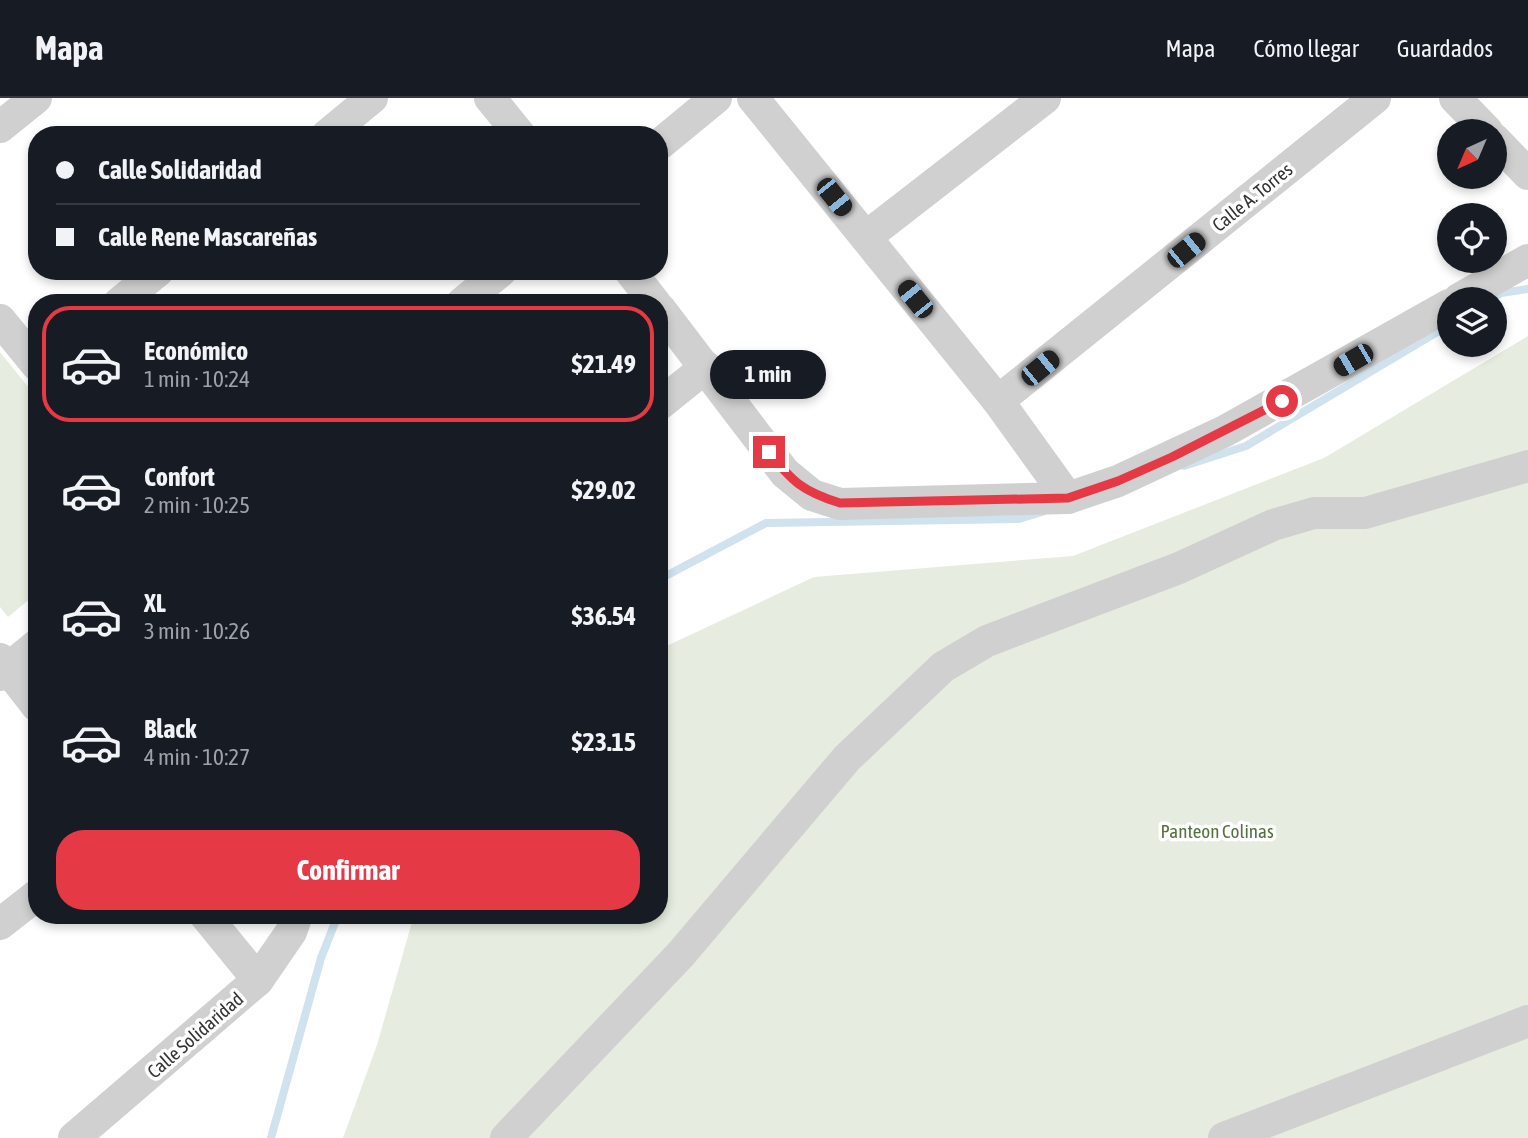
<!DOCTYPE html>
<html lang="es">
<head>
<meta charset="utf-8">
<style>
  body { margin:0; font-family:"Asap Condensed",sans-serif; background:#242831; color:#f1f3f6; height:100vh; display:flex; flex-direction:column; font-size:26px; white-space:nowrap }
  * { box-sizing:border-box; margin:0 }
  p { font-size:23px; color:#9ea1a6 }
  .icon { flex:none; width:38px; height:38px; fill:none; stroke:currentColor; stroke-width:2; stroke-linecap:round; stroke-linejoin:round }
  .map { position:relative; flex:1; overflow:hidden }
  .panel { position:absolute; left:28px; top:196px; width:640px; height:630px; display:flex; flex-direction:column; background:#171b24; border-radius:28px; box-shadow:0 4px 10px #0003 }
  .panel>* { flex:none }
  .guide { position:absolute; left:28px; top:28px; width:640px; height:154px; border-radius:28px; box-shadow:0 4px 10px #0003; display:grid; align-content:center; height:154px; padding:0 28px; background:#171b24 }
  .needle { width:46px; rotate:224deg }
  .fabs { position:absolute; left:1437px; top:21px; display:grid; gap:14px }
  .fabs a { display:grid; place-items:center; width:70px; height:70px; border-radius:50%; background:#171b24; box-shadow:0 4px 10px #0003; font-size:35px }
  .end { position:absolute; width:32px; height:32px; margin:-16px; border:9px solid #e63946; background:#fff; box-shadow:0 0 0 4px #fff }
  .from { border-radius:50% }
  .bubble { position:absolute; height:49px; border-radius:24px; background:#171b24; box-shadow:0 4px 10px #0003; font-size:23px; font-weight:700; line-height:49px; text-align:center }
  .car { position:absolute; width:21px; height:42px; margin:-21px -10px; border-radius:9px; box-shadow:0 0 5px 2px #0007; background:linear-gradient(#222 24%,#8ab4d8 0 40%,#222 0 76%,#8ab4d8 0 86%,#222 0) }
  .guide b { display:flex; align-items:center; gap:24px; height:66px; font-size:26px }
  .guide b+b { border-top:2px solid #363941 }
  .guide i { width:18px; height:18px; background:#f1f3f6 }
  ul { padding:12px 0 0; list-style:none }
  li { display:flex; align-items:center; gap:21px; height:116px; margin:0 14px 10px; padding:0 14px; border:4px solid transparent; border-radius:28px }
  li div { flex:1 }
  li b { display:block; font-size:26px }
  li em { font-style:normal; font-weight:700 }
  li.active { border-color:#e63946 }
  li>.icon { width:63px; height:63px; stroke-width:1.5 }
  .action { display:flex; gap:14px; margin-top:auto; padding:14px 28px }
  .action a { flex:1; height:80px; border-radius:28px; background:#e63946; color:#fff; font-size:28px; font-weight:700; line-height:80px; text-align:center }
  header { display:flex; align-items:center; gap:42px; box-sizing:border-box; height:98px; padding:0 35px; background:#171b24; border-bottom:2px solid #363941 }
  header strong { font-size:33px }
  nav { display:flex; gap:38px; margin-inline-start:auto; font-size:24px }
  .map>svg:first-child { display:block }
  .green { fill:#e6ecdf }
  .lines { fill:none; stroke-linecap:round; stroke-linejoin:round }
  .stream { stroke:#cfe2ee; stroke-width:8 }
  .minor { stroke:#d0d0d0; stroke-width:32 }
  .route { stroke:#e63946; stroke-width:9 }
  .labels { text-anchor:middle; stroke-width:7; stroke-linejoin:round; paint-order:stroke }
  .street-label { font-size:19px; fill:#333; stroke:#fff }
  .park-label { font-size:19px; fill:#56703f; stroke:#fff }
</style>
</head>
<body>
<header>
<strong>Mapa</strong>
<nav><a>Mapa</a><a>Cómo llegar</a><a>Guardados</a></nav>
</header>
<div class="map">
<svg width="1528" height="1040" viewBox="0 0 1528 1040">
  <rect width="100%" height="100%" fill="#fff"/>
  <g class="green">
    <polygon points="1528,238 1528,1040 343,1040 377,947 414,817 660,817 660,551 814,479 1073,458 1324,360"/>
    <polygon points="0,254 37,300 37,495 8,519 0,509"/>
  </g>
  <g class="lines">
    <g class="stream">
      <polyline points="1491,201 1501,195 1528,191"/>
      <polyline points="1184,368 1246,348 1449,227"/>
      <polyline points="660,481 766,425 1019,421 1042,414"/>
      <polyline points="271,1040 321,860 338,817"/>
    </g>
    <g class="minor">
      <polyline points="490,0 520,37"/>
      <polyline points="753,0 998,303 1068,400"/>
      <polyline points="1455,0 1487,33"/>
      <polyline points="0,29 36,0"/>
      <polyline points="327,37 372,0"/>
      <polyline points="1494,41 1528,76"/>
      <polyline points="660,46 716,0"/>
      <polyline points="866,139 1045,0"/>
      <polyline points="630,173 655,205"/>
      <polyline points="1459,201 1528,162"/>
      <polyline points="119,205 158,173"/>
      <polyline points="462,205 501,173"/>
      <polyline points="660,211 785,375 812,397 840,406 1068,400 1118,383 1225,333 1449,207"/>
      <polyline points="0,222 37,267"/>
      <polyline points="998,303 1375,0"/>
      <polyline points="660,306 706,269"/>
      <polyline points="0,561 37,608"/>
      <polyline points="0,577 37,547"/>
      <polyline points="205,817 258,882"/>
      <polyline points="0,826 37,797"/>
      <polyline points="74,1040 258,882 291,834 297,817"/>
      <polyline points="506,1040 681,856 847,660 943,569 987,543 1179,470 1273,427 1314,415 1365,415 1528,368"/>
      <polyline points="1224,1040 1528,923"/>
    </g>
  </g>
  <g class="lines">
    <path class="route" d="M 769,354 C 792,384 804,394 840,405 L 1068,400 L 1118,383 L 1172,359 L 1282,303"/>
  </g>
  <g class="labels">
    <g class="street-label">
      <text transform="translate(1252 99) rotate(-39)" y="7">Calle A. Torres</text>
      <text transform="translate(195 937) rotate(-41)" y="7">Calle Solidaridad</text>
    </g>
    <g class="park-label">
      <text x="1217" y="740">Panteon Colinas</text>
    </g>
  </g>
</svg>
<div class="fabs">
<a><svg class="needle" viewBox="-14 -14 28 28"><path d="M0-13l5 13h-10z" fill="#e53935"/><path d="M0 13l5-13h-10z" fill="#9ea1a6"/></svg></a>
<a><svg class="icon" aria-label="locate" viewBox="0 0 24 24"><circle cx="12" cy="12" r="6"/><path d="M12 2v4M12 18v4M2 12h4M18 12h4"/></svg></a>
<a><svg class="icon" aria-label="layers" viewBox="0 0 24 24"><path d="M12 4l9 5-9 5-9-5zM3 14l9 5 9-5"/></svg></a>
</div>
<i class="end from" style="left:1282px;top:303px"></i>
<i class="end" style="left:769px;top:354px"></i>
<div class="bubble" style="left:710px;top:252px;width:116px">1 min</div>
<i class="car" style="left:834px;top:99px;rotate:141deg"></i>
<i class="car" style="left:1186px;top:152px;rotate:51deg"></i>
<i class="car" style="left:915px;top:201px;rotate:321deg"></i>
<i class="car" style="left:1353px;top:262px;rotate:240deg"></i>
<i class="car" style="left:1040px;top:270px;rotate:51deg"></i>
<div class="guide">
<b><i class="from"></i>Calle Solidaridad</b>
<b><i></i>Calle Rene Mascareñas</b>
</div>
<section class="panel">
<ul>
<li class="active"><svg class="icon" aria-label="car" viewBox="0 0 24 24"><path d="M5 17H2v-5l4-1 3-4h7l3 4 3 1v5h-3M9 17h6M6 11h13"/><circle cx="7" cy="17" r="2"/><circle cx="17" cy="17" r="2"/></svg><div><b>Económico</b><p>1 min · 10:24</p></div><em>$21.49</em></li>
<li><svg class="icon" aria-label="car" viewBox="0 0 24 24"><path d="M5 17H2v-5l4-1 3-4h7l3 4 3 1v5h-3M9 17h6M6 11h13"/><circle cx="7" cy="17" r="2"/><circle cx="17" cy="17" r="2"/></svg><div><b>Confort</b><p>2 min · 10:25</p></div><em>$29.02</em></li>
<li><svg class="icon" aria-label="car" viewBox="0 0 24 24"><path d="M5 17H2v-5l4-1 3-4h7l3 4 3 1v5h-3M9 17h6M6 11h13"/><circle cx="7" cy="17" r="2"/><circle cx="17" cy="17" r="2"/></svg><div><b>XL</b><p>3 min · 10:26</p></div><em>$36.54</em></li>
<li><svg class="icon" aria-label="car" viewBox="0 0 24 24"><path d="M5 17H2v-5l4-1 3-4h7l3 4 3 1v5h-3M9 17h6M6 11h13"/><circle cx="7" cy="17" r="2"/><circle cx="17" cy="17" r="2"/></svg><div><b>Black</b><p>4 min · 10:27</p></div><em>$23.15</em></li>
</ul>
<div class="action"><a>Confirmar</a></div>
</section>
</div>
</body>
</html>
